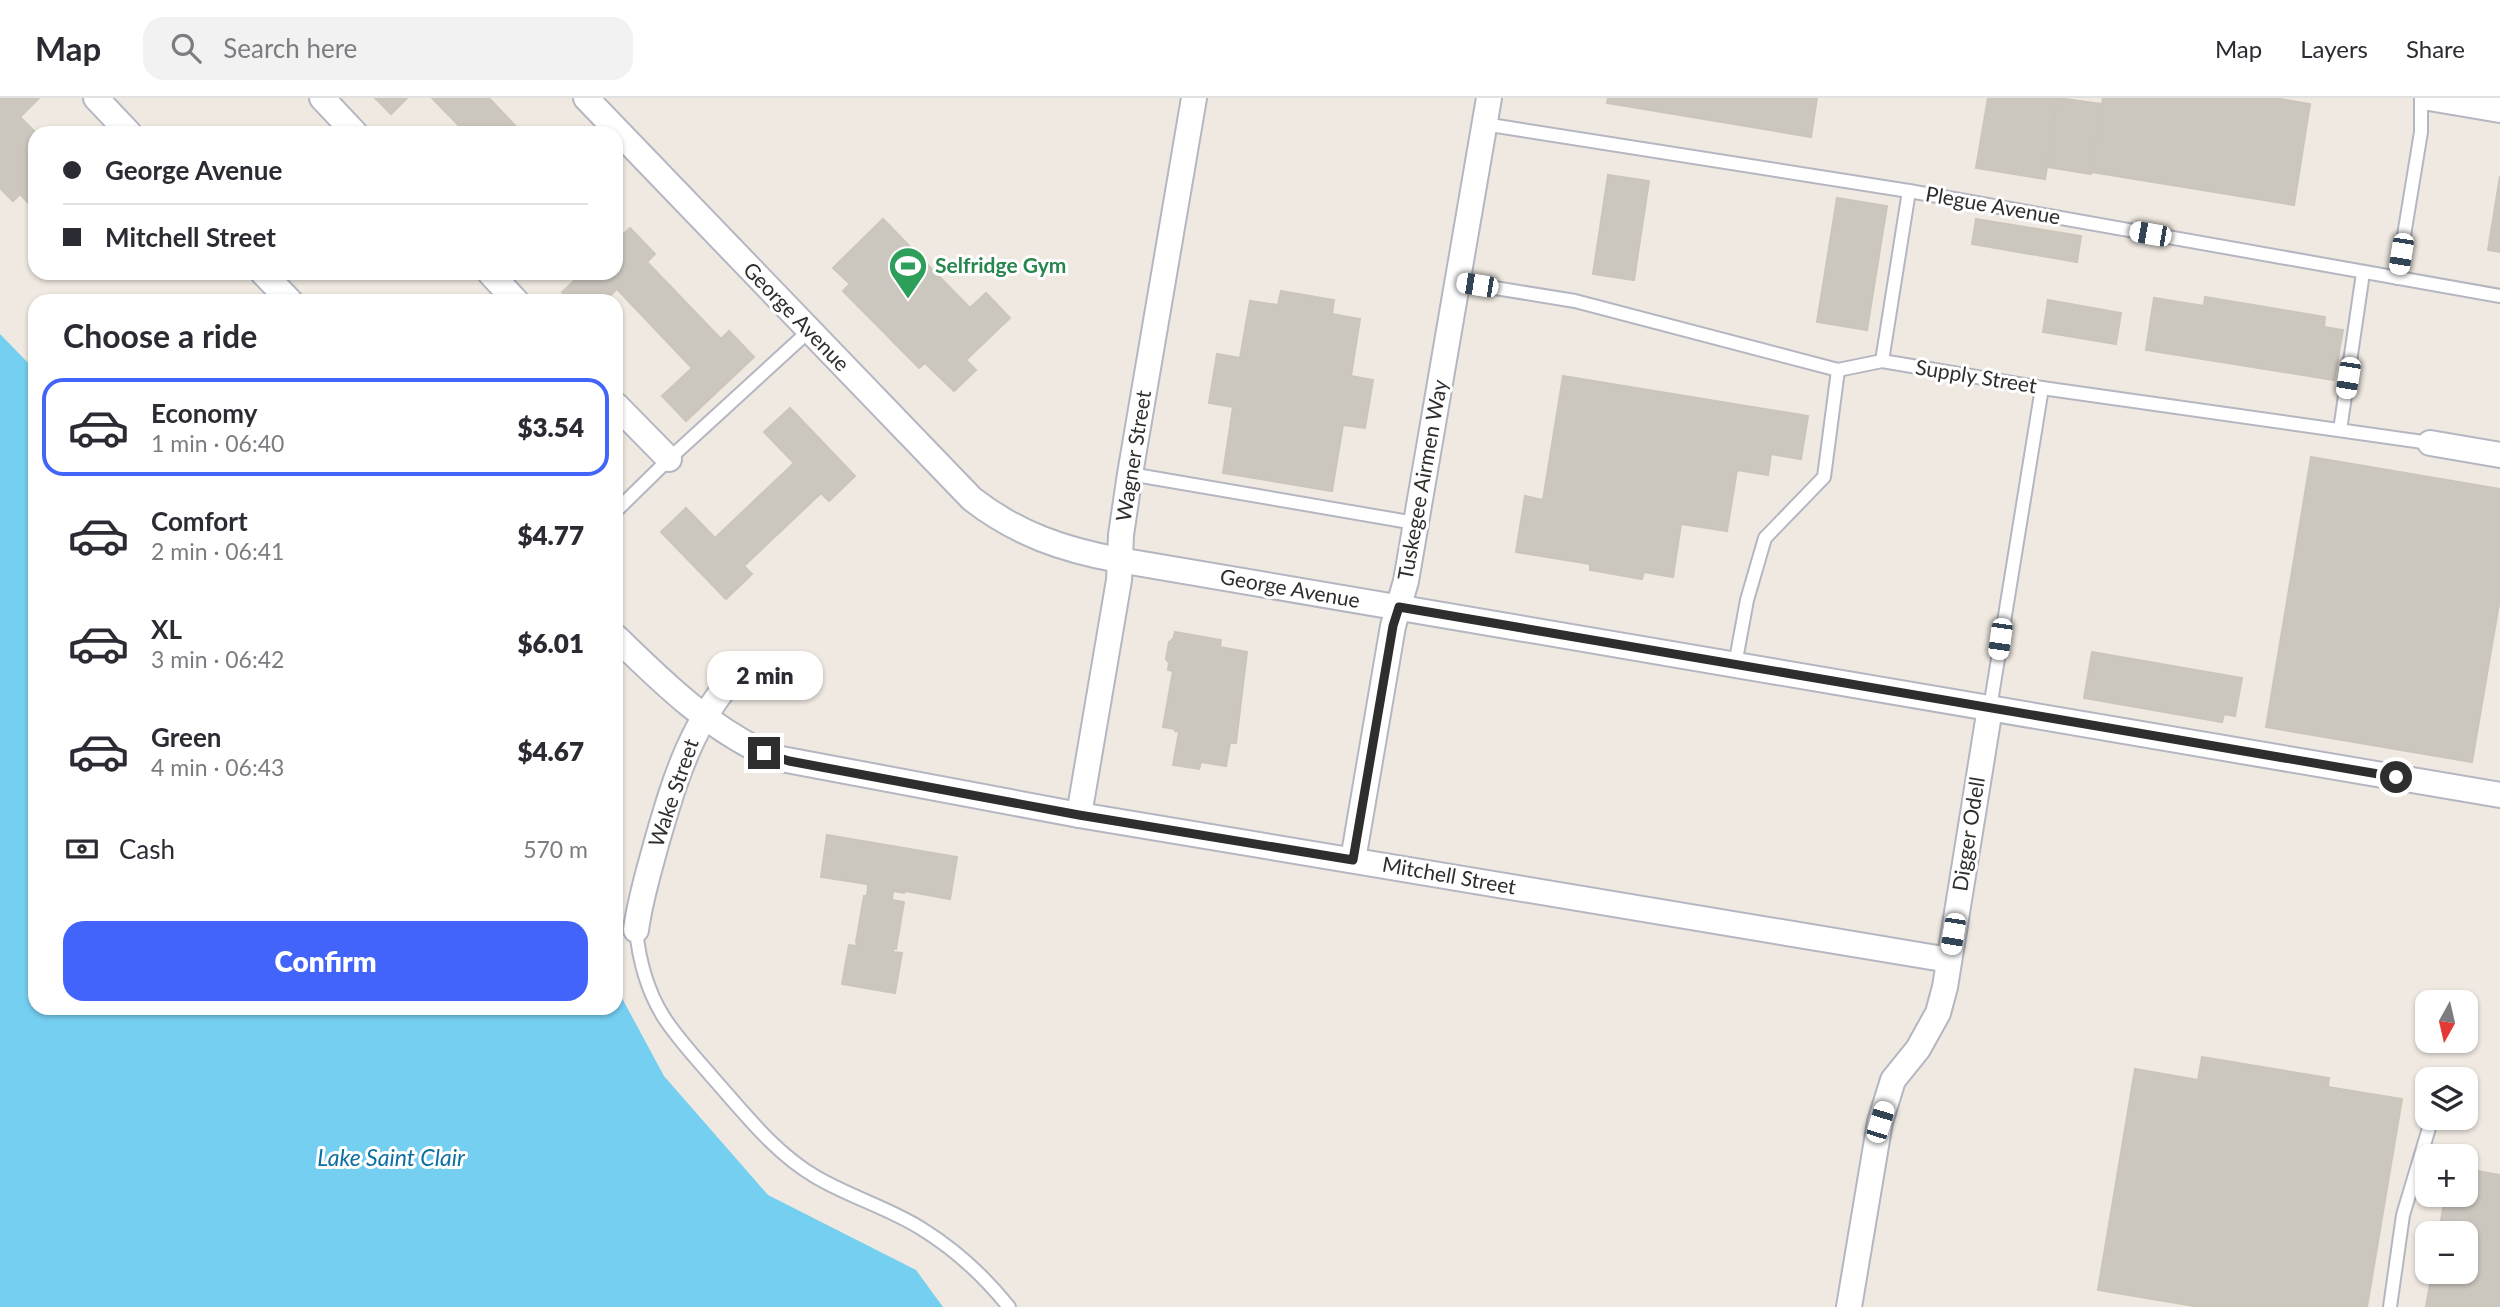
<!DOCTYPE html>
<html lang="en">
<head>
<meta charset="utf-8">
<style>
  body { margin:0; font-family:Lato,sans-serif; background:#f2f2f3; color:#2b2b33; height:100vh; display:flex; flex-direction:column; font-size:26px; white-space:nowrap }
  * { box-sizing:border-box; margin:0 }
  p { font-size:23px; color:#7c7c81 }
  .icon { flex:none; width:38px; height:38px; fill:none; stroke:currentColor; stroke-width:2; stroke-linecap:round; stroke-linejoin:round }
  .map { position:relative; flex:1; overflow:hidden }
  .details { position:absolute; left:28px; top:196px; width:595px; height:721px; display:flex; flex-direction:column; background:#fff; border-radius:21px; box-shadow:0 2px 5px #0004 }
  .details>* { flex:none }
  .top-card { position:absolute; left:28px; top:28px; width:595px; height:154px; border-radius:21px; box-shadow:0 2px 5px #0004; display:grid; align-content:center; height:154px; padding:0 35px; background:#fff }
  .needle { width:46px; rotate:188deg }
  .controls { position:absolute; left:2415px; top:892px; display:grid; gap:14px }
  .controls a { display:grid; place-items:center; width:63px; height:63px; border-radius:14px; background:#fff; box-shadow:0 2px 5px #0004; font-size:35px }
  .end { position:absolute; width:32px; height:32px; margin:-16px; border:9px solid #2e2e2e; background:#fff; box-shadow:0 0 0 4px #fff }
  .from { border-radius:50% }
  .bubble { position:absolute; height:49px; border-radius:21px; background:#fff; box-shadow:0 2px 5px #0004; font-size:23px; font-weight:800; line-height:49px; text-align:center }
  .car { position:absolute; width:21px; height:42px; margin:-21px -10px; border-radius:9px; box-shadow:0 0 5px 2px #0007; background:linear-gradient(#fff 24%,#345 0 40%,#fff 0 76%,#345 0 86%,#fff 0) }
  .top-card b { display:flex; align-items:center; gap:24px; height:66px; font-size:26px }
  .top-card b+b { border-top:2px solid #e1e1e2 }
  .top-card i { width:18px; height:18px; background:#2b2b33 }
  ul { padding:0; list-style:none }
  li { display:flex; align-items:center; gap:21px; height:98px; margin:0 14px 10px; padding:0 21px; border:4px solid transparent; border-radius:21px }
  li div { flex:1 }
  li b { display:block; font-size:26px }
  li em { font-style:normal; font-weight:800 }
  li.current { border-color:#4264fb }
  li>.icon { width:63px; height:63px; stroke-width:1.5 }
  h2 { padding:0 35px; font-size:32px; line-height:84px }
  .pay { display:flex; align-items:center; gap:18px; height:77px; padding:0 35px; font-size:26px }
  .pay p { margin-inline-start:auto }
  .action { display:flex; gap:14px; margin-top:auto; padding:14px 35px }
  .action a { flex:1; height:80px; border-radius:21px; background:#4264fb; color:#fff; font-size:28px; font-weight:800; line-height:80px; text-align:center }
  header { display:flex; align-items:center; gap:42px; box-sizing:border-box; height:98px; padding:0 35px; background:#fff; border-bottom:2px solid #e1e1e2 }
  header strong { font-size:33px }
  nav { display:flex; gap:38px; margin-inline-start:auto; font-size:24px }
  .search { width:490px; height:63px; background:#f2f2f3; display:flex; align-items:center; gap:18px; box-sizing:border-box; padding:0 24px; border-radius:21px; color:#7c7c81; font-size:26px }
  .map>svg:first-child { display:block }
  .water { fill:#75cff0 }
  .building { fill:#cbc7bf; stroke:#cbc5ba; stroke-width:2 }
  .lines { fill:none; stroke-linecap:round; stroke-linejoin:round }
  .lane-casing { stroke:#b4b7c1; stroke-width:16 }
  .street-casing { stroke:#b4b7c1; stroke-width:28 }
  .lane { stroke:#fff; stroke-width:12 }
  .street { stroke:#fff; stroke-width:24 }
  .route { stroke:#2e2e2e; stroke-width:9 }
  .labels { text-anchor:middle; stroke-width:6; stroke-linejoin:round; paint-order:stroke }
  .street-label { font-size:21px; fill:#2e2e2e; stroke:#fff }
  .leisure-label { font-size:21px; font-weight:bold; fill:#27864d; stroke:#fff; text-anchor:start }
  .water-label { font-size:23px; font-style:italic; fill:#0d6fa3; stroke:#fff }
</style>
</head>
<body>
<header>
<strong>Map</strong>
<div class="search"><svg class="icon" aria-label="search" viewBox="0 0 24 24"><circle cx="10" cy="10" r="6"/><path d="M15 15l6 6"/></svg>Search here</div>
<nav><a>Map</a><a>Layers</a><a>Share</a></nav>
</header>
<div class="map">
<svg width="2500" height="1209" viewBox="0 0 2500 1209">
  <rect width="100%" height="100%" fill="#efe9e1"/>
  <polygon class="water" points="0,236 35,272 35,910 616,910 616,889 664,978 768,1097 916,1172 943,1209 0,1209"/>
  <g class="building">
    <polygon points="0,0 39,0 20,19 36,35 35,112 20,96 13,103 0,90"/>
    <polygon points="375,0 407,0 391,16"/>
    <polygon points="432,0 489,0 522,35 466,35"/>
    <polygon points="1608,0 1817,0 1811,39 1607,5"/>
    <polygon points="1988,0 2058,0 2045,81 1976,70"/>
    <polygon points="2058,0 2102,6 2091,76 2047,69"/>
    <polygon points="2103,0 2274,0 2310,6 2294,107 2091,74"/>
    <polygon points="1608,77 1649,83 1634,182 1593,176"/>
    <polygon points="2500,78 2500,154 2488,152"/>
    <polygon points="1837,100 1887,108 1867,232 1817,224"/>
    <polygon points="883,121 970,210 986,195 1010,220 966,262 976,272 954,293 925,265 919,270 843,193 850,186 833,170"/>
    <polygon points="1976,121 2081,138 2077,164 1972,146"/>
    <polygon points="630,130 655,156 647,164 721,241 729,233 754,259 686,323 662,298 692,270 617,191 604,203 570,203 562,194 583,175 616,175 616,143"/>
    <polygon points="1281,193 1334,202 1332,216 1360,221 1351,278 1373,282 1365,330 1343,327 1332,393 1223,375 1233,309 1209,305 1217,256 1240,260 1250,203 1278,207"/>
    <polygon points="2205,199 2325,219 2324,229 2343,232 2334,282 2146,252 2154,200 2204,208"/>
    <polygon points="2048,202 2121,215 2116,246 2043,234"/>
    <polygon points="1563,278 1808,318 1801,361 1771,356 1768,377 1737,372 1727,433 1681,426 1673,479 1644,474 1642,481 1590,472 1590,466 1516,454 1525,398 1543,402"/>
    <polygon points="790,310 855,378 829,403 821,395 744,468 752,476 726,501 661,434 686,410 715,440 794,365 764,334"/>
    <polygon points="2311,359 2500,391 2500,500 2472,664 2266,629"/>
    <polygon points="1175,534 1221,542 1220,549 1247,554 1236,645 1230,645 1226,668 1201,664 1199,671 1173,667 1179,634 1175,633 1175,631 1163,629 1173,573 1168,572 1169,565 1166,561 1169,544 1173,541"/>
    <polygon points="2092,554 2242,580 2235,618 2224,616 2222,624 2084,600"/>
    <polygon points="827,737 957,759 950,801 905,793 904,795 893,793 892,802 904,804 896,851 893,850 893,854 902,855 895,895 842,886 849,847 858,848 856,844 864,798 867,798 868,789 867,786 821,779"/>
    <polygon points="2202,959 2329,980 2328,989 2402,1001 2367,1209 2200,1209 2098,1192 2135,971 2198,982"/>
    <polygon points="2466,1071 2500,1077 2500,1209 2426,1209 2432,1174 2466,1174 2466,1136 2439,1136 2445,1097 2466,1097"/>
  </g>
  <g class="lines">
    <g class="lane-casing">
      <g id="lane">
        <polyline points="1484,26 1909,93 2500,198"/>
        <polyline points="2397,180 2421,34 2421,0"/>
        <polyline points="1458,184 1575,203 1838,272 1882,263 2042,290 2430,345"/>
        <polyline points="1882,263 1909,93"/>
        <polyline points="2340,332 2363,175"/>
        <polyline points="1130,376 1415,425"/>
        <polyline points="616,413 669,361 810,232"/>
        <polyline points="1735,567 1747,502 1765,440 1824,379 1838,272"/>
        <polyline points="1990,610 2042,290"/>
        <path d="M 636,832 C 639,861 647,892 663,918 C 677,940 696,960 713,980 C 745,1016 775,1055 816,1079 C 850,1099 889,1110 922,1131 C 956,1152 984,1178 1009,1209"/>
        <polyline points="2390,1209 2403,1117 2432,1020"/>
      </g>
    </g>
    <g class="street-casing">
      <g id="street">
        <polyline points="96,0 129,35"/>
        <polyline points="322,0 355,35"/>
        <path d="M 586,0 L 972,401 C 1017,436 1064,452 1119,462 L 2500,697"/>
        <polyline points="2429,0 2500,12"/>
        <polyline points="263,175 290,203"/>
        <polyline points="490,175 516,203"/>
        <polyline points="616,307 669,361"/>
        <polyline points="2430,345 2500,357"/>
        <path d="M 616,539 C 663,585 714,635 776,660 L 1079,717 L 1949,862"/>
        <polyline points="1079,717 1119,482 1121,437 1130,376 1194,0"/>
        <polyline points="1353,762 1393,528 1406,483 1489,0"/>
        <path d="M 636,832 C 640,801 649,773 657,743 C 676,678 692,623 740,572"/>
        <polyline points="1849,1209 1880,1024 1893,982 1918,951 1938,915 1945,889 1990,610"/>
      </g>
    </g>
    <use href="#lane" class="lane"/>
    <use href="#street" class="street"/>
  </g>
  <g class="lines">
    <polyline class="route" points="764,655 789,663 1079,717 1353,762 1393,528 1399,509 2396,679"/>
  </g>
  <defs>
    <g id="stadium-pin" transform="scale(2.0125)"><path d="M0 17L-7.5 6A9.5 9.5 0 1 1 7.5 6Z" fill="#2e9e5b" stroke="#fff"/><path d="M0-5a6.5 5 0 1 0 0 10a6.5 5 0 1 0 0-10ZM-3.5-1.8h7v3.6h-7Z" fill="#fff"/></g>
  </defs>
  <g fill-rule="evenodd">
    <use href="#stadium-pin" x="908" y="168"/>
  </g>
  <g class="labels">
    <g class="street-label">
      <text transform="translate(1993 108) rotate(10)" y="7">Plegue Avenue</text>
      <text transform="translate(796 219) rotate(46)" y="7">George Avenue</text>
      <text transform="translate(1976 279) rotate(9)" y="7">Supply Street</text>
      <text transform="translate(1134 358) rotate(-81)" y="7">Wagner Street</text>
      <text transform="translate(1423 382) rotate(-80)" y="7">Tuskegee Airmen Way</text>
      <text transform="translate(1290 491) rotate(10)" y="7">George Avenue</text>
      <text transform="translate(674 695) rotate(-71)" y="7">Wake Street</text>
      <text transform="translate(1969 736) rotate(-81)" y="7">Digger Odell</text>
      <text transform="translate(1449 778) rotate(10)" y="7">Mitchell Street</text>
    </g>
    <g class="leisure-label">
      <text x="935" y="175">Selfridge Gym</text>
    </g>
    <g class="water-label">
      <text x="391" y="1068">Lake Saint Clair</text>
    </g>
  </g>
</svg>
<div class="controls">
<a><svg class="needle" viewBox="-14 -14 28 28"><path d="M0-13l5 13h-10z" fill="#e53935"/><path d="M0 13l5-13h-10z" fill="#7c7c81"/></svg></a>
<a><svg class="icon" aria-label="layers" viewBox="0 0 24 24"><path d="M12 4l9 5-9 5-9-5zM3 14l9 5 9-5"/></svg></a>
<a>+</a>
<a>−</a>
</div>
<i class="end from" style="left:2396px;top:679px"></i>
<i class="end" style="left:764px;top:655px"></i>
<div class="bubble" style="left:707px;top:553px;width:116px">2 min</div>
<i class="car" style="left:2150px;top:136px;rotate:280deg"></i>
<i class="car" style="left:2401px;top:156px;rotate:189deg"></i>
<i class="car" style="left:1477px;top:187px;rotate:279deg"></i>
<i class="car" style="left:2348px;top:280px;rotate:189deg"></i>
<i class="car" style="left:2000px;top:541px;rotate:188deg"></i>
<i class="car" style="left:1953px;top:836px;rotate:189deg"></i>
<i class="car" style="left:1880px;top:1024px;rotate:17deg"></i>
<div class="top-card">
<b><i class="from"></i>George Avenue</b>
<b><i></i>Mitchell Street</b>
</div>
<section class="details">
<h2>Choose a ride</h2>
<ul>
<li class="current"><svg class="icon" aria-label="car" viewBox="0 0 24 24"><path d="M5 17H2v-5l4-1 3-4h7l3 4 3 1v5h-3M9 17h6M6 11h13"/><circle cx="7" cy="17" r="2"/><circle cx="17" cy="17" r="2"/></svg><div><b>Economy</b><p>1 min · 06:40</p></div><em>$3.54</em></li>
<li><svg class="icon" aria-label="car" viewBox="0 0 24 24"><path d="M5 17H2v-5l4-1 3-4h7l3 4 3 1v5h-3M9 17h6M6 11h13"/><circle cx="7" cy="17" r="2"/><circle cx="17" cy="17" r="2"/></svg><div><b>Comfort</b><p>2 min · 06:41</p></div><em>$4.77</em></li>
<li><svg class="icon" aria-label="car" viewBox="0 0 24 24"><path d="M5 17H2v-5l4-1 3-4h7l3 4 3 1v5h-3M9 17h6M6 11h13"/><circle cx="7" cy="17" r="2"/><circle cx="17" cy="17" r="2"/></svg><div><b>XL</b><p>3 min · 06:42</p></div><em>$6.01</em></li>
<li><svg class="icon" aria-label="car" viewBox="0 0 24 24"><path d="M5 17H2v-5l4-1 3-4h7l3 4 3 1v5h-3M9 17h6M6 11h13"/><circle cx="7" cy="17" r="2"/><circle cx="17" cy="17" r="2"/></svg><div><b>Green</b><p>4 min · 06:43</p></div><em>$4.67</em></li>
</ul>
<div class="pay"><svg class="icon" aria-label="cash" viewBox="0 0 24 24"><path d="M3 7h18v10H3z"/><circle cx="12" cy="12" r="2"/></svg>Cash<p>570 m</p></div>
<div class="action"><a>Confirm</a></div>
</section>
</div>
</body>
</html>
